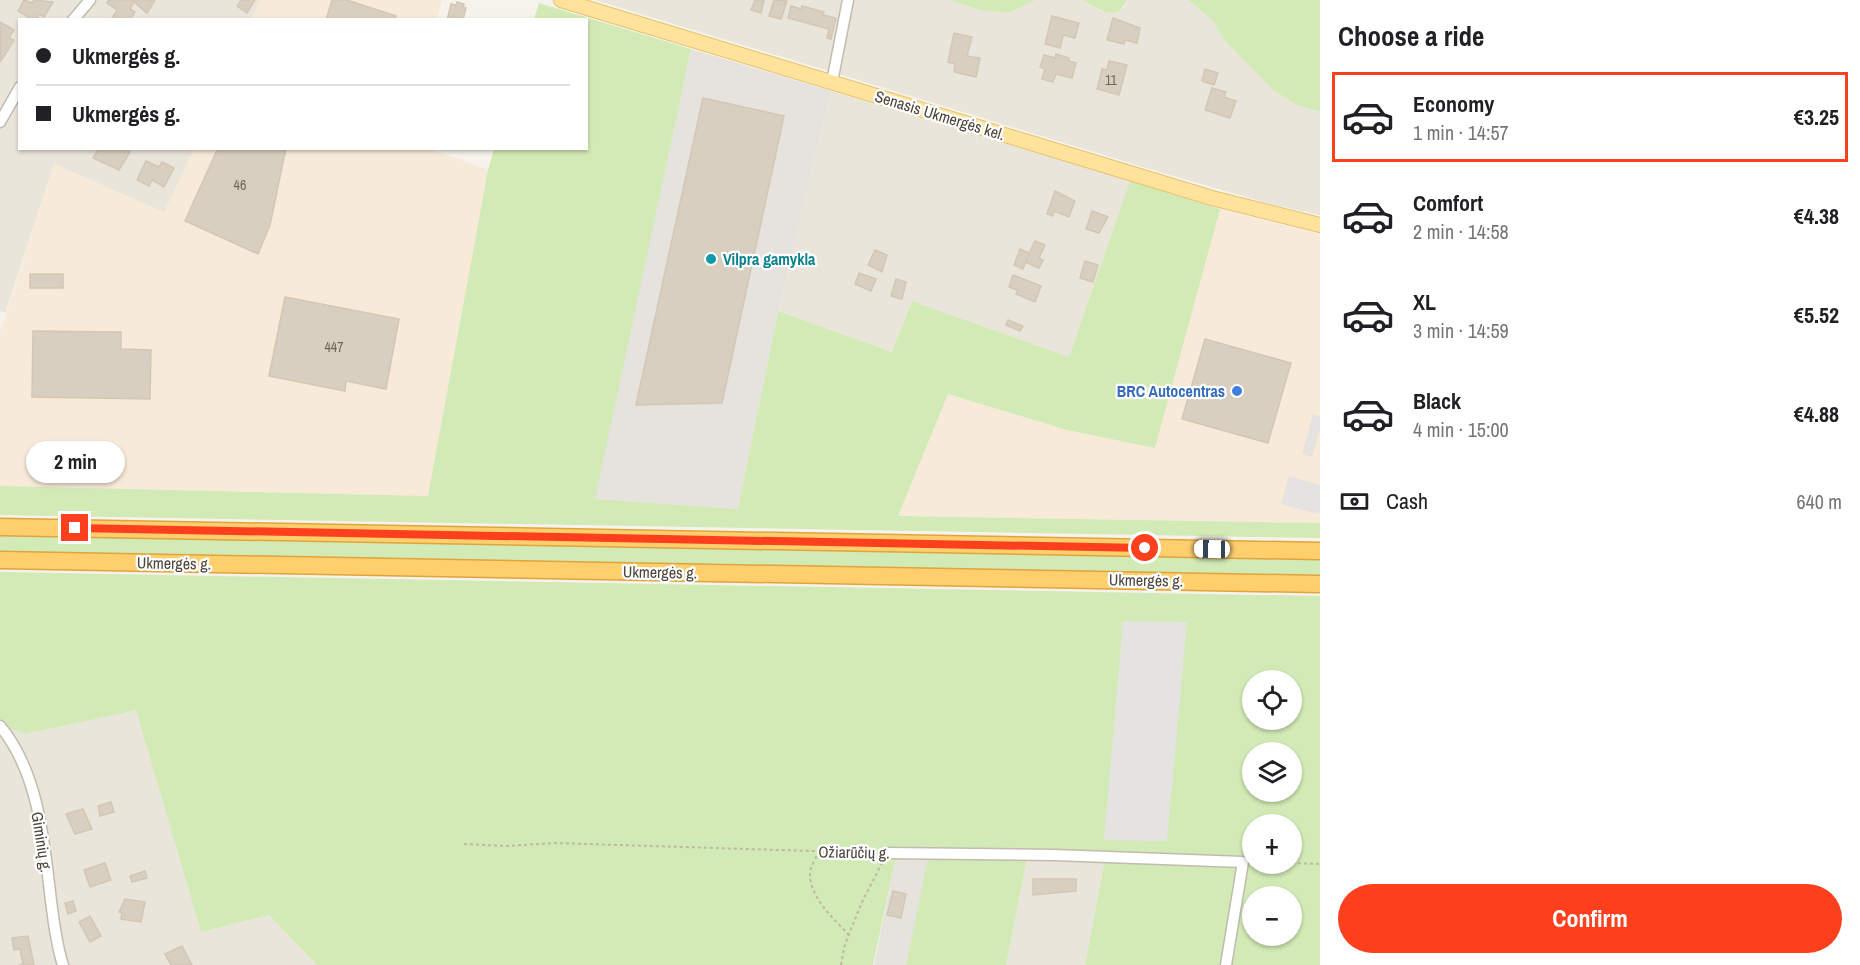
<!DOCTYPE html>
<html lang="en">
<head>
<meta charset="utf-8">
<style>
  body { margin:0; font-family:"Archivo Narrow",sans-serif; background:#f2f2f2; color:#202124; height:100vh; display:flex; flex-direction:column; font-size:22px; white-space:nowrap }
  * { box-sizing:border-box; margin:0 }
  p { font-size:20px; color:#757577 }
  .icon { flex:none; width:33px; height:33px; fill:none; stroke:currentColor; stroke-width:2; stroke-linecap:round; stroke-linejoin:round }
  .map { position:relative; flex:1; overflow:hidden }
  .details { display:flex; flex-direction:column; background:#fff; width:540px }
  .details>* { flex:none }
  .guide { position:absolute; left:18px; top:18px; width:570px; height:132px; border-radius:0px; box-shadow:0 2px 4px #0004; display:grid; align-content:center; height:132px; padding:0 18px; background:#fff }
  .buttons { position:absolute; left:1242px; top:670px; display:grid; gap:12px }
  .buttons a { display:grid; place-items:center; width:60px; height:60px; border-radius:50%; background:#fff; box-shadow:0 2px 4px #0004; font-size:30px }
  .end { position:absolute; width:27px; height:27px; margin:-14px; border:8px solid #fc3f1d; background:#fff; box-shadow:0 0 0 3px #fff }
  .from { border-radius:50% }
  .bubble { position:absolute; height:42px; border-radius:21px; background:#fff; box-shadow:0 2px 4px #0004; font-size:20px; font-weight:700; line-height:42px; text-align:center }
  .car { position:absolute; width:18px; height:36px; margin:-18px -9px; border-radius:8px; box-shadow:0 0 4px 2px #0007; background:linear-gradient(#fff 24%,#345 0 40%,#fff 0 76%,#345 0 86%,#fff 0) }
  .guide b { display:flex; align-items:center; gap:21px; height:57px; font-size:22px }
  .guide b+b { border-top:2px solid #e0e0e0 }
  .guide i { width:15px; height:15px; background:#202124 }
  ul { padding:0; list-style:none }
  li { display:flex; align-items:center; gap:18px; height:90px; margin:0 12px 9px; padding:0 6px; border:3px solid transparent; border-radius:0px }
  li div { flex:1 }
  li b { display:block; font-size:22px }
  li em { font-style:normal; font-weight:700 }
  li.on { border-color:#fc3f1d }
  li>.icon { width:54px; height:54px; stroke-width:1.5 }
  h2 { padding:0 18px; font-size:27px; line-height:72px }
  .pay { display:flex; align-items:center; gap:15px; height:66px; padding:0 18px; font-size:22px }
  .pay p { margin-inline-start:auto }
  .button { display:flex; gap:12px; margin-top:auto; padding:12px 18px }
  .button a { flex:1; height:69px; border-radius:36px; background:#fc3f1d; color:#fff; font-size:24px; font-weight:700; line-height:69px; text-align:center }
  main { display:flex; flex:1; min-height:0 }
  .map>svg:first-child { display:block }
  .residential { fill:#eae5da }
  .commercial { fill:#f7ead8 }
  .industrial { fill:#e6e2dd }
  .green { fill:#d2eab5; fill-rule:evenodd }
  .parking { fill:#e5e3e0 }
  .building { fill:#d8cfc1; stroke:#d3c7b4; stroke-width:1.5 }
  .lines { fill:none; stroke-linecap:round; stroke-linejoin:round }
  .minor-casing { stroke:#c2bbae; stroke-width:13 }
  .major-casing { stroke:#e6c16a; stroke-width:16 }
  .highway-casing { stroke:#e0a43c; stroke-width:19 }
  .path { stroke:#c4b79f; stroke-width:2; stroke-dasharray:3 3; stroke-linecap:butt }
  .minor { stroke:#fff; stroke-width:10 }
  .major { stroke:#ffe39c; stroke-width:14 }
  .highway { stroke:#ffcf6e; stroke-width:16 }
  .route { stroke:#fc3f1d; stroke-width:8 }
  .culture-dot { fill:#0f9aa8; stroke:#fff; stroke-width:2 }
  .shop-dot { fill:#3f7fe0; stroke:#fff; stroke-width:2 }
  .labels { text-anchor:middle; stroke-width:4.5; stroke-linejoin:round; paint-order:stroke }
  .number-label { font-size:14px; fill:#6e675b }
  .street-label { font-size:16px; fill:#4b4439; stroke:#fff }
  .culture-label { font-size:16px; font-weight:bold; fill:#0d838f; stroke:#fff; text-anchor:start }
  .shop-label { font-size:16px; font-weight:bold; fill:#366cbe; stroke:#fff; text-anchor:end }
</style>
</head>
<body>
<main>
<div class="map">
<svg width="1320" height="965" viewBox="0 0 1320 965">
  <rect width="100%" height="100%" fill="#f6f3ec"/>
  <g class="residential">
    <polygon points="0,0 260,0 252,19 20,20 20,148 194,149 165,213 54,164 5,313 0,311"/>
    <polygon points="595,0 949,0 980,10 1008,13 1036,0 1083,0 1102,12 1124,8 1127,0 1188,0 1211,19 1226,42 1273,90 1297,105 1320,112 1320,215 1270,204 1163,173"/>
    <polygon points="831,91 1130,181 1069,357 912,301 892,352 778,311"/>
    <polygon points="136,709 201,932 269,915 317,965 0,965 0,724 26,734"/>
    <polygon points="1027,859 1104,864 1085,965 1006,965"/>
  </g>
  <g class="commercial">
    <polygon points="260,0 442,0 437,19 252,20"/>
    <polygon points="194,149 430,149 488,170 428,496 0,486 0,332 54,164 164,212"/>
    <polygon points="1220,209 1320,234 1320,523 898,516 948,394 1067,430 1155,448"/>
  </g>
  <g class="industrial">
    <polygon points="691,49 831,91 778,311 738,509 594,499"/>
    <polygon points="929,858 906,965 874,965 895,861"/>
  </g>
  <g class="green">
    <polygon points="949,0 1036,0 1008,13 980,10"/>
    <path d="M 1083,0 L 1127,0 C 1117,23 1099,10 1083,0 Z"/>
    <polygon points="1188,0 1320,0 1320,112 1297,105 1273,90 1226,42 1211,19"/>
    <polygon points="539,3 691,49 595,499 738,509 778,311 892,352 912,301 1069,357 1130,181 1220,209 1155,448 1067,430 948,394 898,516 1320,523 1320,538 0,515 0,486 428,496 488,170 494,149 586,148 586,20 534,19"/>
    <polygon points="0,536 1320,559 1320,575 0,552"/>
    <path d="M 0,572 L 1320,596 L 1320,965 L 1085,965 L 1104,864 L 1027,859 L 1006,965 L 906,965 L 928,858 L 895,861 L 873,965 L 317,965 L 269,915 L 201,932 L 136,710 L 25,734 L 0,724 ZM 1252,681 L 1292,681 L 1292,720 L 1252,720 ZM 1252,753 L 1292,753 L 1292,792 L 1252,792 ZM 1252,825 L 1292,825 L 1292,864 L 1252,864 ZM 1252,897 L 1292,897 L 1292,936 L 1252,936 Z"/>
  </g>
  <g class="parking">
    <polygon points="1313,414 1320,416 1320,429 1312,457 1302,454"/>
    <polygon points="1289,476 1320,485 1320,513 1310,512 1281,504"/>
    <polygon points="1123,621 1187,622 1167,841 1104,840"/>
  </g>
  <g class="building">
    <polygon points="24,0 32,3 34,0 53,2 44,17 39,14 36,20 33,20 18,11"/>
    <polygon points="109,0 155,0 147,13 134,2 130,9 135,12 130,20 111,20 117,10 107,3"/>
    <polygon points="241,0 255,0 247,13 237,6"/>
    <polygon points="332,0 347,0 396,16 395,20 326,20"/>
    <polygon points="755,0 764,1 761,13 751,10"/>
    <polygon points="774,0 787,1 781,19 769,16"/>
    <polygon points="457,2 464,4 463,7 466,8 463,20 447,20 451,4 456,5"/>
    <polygon points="791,6 801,9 802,6 824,12 823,15 836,18 831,39 827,38 829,29 788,18"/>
    <polygon points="1052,16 1079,23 1075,38 1063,35 1060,48 1045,44"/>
    <polygon points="1113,18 1140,28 1137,43 1125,40 1124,44 1107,40"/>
    <polygon points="0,22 14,30 9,38 14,40 1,61"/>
    <polygon points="954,33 972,37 967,56 980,58 976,77 954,72 955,64 948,62"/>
    <polygon points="1056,54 1069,58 1069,61 1076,63 1072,78 1056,74 1053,82 1042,79 1045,69 1040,67 1044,55 1055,58"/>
    <polygon points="1109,61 1127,65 1119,95 1097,89 1102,69 1107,70"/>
    <polygon points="1205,69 1218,73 1214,85 1202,81"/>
    <polygon points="1212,88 1226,92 1224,97 1236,101 1230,118 1205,110"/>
    <polygon points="703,98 784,116 722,403 636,405"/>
    <polygon points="99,148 125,148 130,152 119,170 93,158"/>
    <polygon points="218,148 286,148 270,225 258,254 185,221"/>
    <polygon points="146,161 159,167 162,162 174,168 164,187 152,180 149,186 137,180"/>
    <polygon points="1055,191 1075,201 1069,217 1054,211 1053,216 1047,214"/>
    <polygon points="1092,211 1108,217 1099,233 1086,229"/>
    <polygon points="1035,241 1045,245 1039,258 1043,260 1039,268 1025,262"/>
    <polygon points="1020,249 1029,253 1023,269 1014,265"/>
    <polygon points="875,250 887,255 882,272 868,265"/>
    <polygon points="1085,261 1098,265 1093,282 1080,278"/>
    <polygon points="859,273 876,279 871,291 855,284"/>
    <rect x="30" y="274" width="33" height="14"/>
    <polygon points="1013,275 1041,286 1035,302 1016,294 1017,290 1009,287"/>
    <polygon points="896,279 906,282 902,299 891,296"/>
    <polygon points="285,297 399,319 386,389 346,381 345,391 269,376"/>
    <polygon points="1008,320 1023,326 1020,331 1006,325"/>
    <polygon points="33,331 121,332 121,349 151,350 150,399 32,397"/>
    <polygon points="1205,339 1291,363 1268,443 1182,419"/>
    <polygon points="111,802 114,812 100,816 98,806"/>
    <polygon points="83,809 92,829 75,834 66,814"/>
    <polygon points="105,863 111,880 90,887 84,870"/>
    <polygon points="145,871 147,878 132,882 130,876"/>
    <polygon points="1033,879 1076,879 1076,891 1033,895"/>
    <polygon points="893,891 906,894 901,918 887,915"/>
    <polygon points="125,899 145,902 141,922 121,919 122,913 119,912"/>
    <polygon points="73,901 76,911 68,914 65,903"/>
    <polygon points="90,916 101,936 90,942 79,922"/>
    <polygon points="28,936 34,965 19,965 23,964 20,949 14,950 12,938"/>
    <polygon points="182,946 192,965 171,965 165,954"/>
  </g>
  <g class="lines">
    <g class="minor-casing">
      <g id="minor">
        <polyline points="73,20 90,0"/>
        <polyline points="832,82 848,0"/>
        <polyline points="0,122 20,87"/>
        <path d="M 0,726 C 39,773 44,842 51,901 C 54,923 56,944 63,965"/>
        <polyline points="886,853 1054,855 1243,862 1226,965"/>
      </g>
    </g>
    <g class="major-casing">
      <polyline id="major" points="561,0 1212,198 1320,225"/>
    </g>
    <g class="highway-casing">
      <g id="highway">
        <polyline points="0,527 1320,551"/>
        <polyline points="0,560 1320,584"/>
      </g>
    </g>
    <g class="path">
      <polyline points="464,844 506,846 555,843 875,853"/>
      <path d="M 819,851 C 816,858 810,867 810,874 C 810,898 834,919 849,935"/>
      <polyline points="1292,863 1320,864"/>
      <polyline points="841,965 845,944 862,902 882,863"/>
    </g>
    <use href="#minor" class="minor"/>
    <use href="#major" class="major"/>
    <use href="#highway" class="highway"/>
  </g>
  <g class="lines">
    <polyline class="route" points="75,528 1145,548"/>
  </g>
  <circle class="culture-dot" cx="711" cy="259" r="6"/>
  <circle class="shop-dot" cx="1237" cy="391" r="6"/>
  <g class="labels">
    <g class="number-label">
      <text x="1111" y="85">11</text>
      <text x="240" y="190">46</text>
      <text x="334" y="352">447</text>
    </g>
    <g class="street-label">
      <text transform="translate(940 115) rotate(17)" y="6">Senasis Ukmergės kel.</text>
      <text transform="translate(174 563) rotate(1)" y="6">Ukmergės g.</text>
      <text transform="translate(660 572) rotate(1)" y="6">Ukmergės g.</text>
      <text transform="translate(1146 580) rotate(1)" y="6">Ukmergės g.</text>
      <text transform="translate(42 842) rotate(81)" y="6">Giminių g.</text>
      <text transform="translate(854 852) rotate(1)" y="6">Ožiarūčių g.</text>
    </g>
    <g class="culture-label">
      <text x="723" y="265">Vilpra gamykla</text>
    </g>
    <g class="shop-label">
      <text x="1225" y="397">BRC Autocentras</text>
    </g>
  </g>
</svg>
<div class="buttons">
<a><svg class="icon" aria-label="locate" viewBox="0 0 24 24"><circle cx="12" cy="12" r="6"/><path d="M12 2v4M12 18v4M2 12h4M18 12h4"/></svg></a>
<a><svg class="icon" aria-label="layers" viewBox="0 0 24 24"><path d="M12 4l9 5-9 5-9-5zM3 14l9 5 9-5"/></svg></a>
<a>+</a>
<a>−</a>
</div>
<i class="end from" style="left:1145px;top:548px"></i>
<i class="end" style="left:75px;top:528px"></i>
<div class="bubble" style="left:26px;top:441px;width:99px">2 min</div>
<i class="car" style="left:1212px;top:549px;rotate:271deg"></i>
<div class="guide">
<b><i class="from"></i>Ukmergės g.</b>
<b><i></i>Ukmergės g.</b>
</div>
</div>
<section class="details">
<h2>Choose a ride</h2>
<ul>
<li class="on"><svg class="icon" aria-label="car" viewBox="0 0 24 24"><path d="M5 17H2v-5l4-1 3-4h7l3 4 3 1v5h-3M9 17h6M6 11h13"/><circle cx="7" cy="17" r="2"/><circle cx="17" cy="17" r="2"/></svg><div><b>Economy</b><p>1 min · 14:57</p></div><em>€3.25</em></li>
<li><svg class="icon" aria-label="car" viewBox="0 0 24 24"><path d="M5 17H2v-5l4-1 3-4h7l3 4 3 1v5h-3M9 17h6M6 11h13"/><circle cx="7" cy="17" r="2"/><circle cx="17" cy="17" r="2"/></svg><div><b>Comfort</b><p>2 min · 14:58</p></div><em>€4.38</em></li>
<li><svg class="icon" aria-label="car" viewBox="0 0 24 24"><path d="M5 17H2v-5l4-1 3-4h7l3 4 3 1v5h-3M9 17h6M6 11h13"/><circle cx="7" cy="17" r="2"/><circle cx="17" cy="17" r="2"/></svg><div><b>XL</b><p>3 min · 14:59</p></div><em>€5.52</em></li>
<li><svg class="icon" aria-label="car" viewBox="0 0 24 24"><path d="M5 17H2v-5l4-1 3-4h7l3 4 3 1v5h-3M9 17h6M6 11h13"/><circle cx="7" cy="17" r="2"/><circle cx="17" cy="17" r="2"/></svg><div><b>Black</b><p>4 min · 15:00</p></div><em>€4.88</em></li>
</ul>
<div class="pay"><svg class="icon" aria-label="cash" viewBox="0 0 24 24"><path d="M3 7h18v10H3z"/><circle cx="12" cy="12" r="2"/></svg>Cash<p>640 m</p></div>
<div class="button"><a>Confirm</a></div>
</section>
</main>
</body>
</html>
